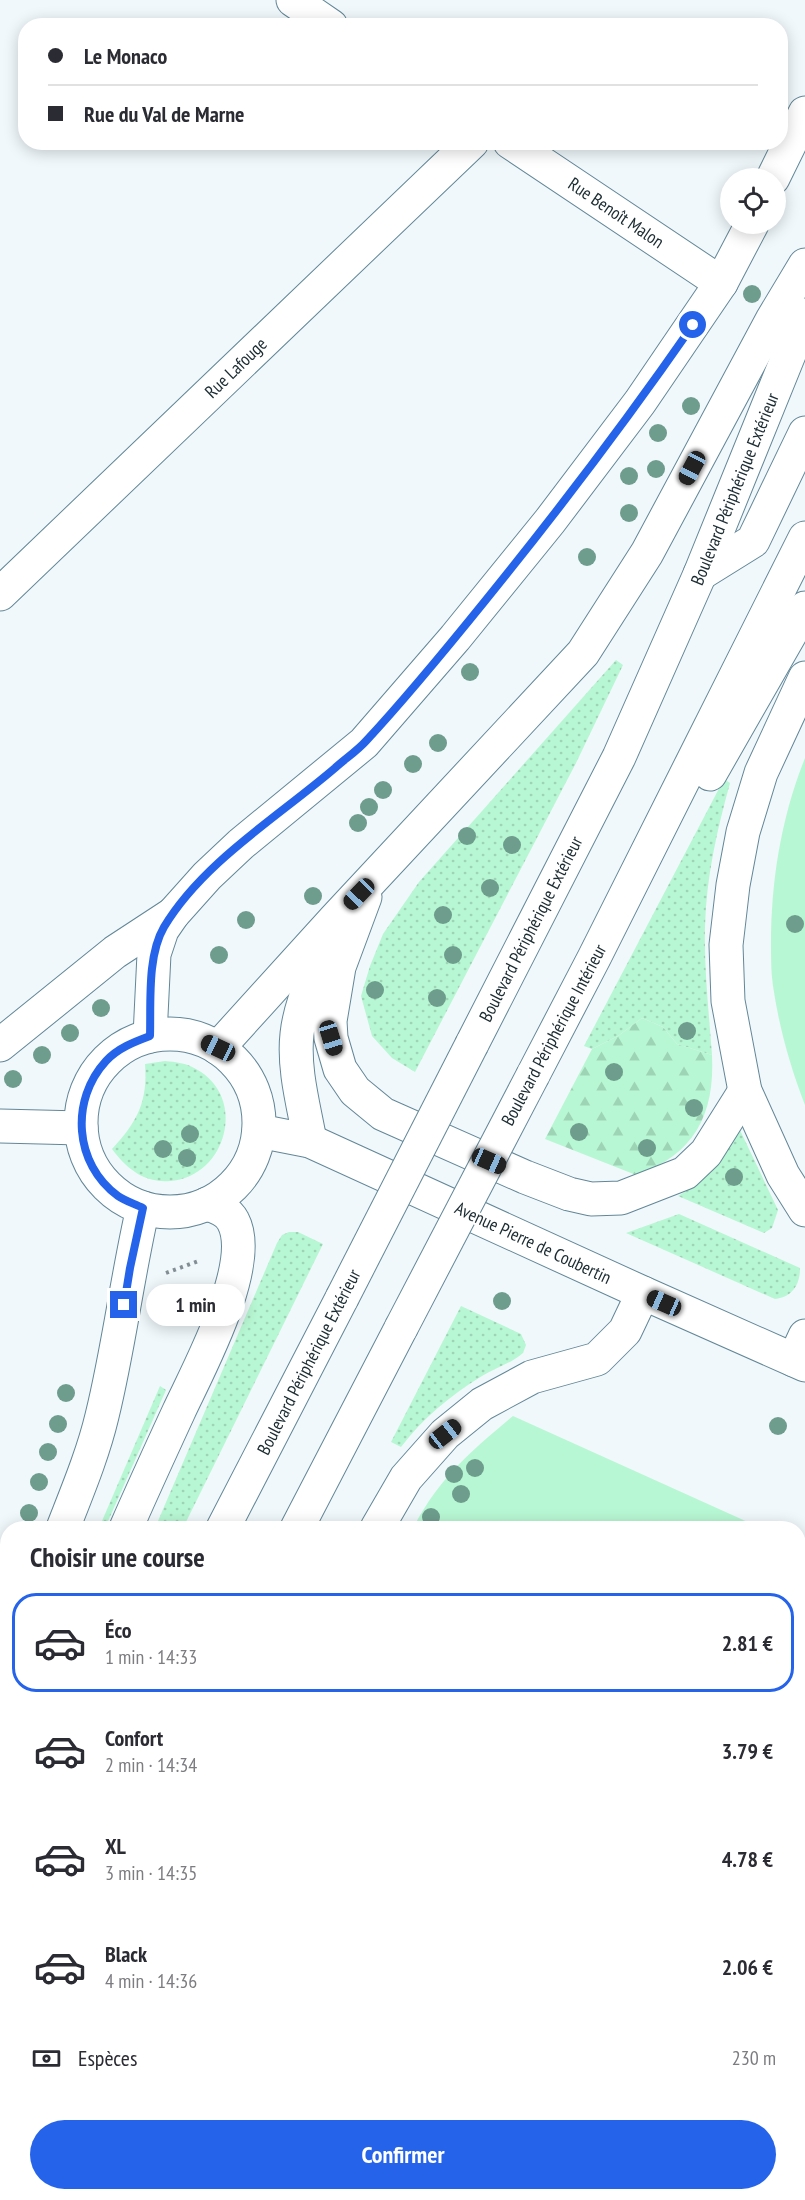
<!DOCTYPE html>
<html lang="fr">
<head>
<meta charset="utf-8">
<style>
  body { margin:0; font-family:"PT Sans Narrow",sans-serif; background:#f7f7f7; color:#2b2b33; height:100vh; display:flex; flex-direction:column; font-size:22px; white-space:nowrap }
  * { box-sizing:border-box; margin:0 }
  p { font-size:20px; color:#7c7c81 }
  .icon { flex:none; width:33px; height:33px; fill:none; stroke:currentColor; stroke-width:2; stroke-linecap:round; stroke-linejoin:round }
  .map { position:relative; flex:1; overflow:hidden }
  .side { position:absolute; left:0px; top:1521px; width:806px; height:680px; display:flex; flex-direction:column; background:#fff; border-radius:24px 24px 0 0; box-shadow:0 3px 15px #0003 }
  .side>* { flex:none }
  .guide { position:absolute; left:18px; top:18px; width:770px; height:132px; border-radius:24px; box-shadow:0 3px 15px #0003; display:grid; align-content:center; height:132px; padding:0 30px; background:#fff }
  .controls { position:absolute; left:720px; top:168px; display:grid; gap:12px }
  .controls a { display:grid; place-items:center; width:66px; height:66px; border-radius:50%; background:#fff; box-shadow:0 3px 15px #0003; font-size:30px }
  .end { position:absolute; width:27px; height:27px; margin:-14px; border:8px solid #2563eb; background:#fff; box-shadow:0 0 0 3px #fff }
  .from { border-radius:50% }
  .bubble { position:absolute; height:42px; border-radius:21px; background:#fff; box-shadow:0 3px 15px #0003; font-size:20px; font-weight:700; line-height:42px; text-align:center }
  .car { position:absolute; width:18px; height:36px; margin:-18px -9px; border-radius:8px; box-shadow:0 0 4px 2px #0007; background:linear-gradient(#222 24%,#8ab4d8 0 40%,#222 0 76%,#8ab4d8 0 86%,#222 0) }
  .guide b { display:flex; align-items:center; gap:21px; height:57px; font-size:22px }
  .guide b+b { border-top:2px solid #e1e1e2 }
  .guide i { width:15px; height:15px; background:#2b2b33 }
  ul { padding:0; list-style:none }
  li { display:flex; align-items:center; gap:18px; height:99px; margin:0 12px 9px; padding:0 18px; border:3px solid transparent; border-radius:24px }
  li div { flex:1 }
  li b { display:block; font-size:22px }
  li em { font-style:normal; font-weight:700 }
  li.active { border-color:#2563eb }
  li>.icon { width:54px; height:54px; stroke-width:1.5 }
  h2 { padding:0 30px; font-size:27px; line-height:72px }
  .pay { display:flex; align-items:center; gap:15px; height:66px; padding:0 30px; font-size:22px }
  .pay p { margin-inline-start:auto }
  .action { display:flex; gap:12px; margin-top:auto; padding:12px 30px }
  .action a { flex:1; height:69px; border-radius:36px; background:#2563eb; color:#fff; font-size:24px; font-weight:700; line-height:69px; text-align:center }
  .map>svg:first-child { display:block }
  .grass { fill:url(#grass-dots) }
  .forest { fill:url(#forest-firs) }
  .park { fill:#b8f7d3 }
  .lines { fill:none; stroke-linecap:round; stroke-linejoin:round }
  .minor-casing { stroke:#628798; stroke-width:35 }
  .major-casing { stroke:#628798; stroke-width:35 }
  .highway-casing { stroke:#628798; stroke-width:35 }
  .path { stroke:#818e93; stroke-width:4; stroke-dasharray:3 4.5; stroke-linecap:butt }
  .minor { stroke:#fff; stroke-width:33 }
  .major { stroke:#fff; stroke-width:33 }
  .highway { stroke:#fff; stroke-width:33 }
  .highway-bridge-casing { stroke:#628798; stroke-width:35; stroke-linecap:butt }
  .highway-bridge { stroke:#fff; stroke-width:33 }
  .tree { fill:#6e9d8d }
  .route { stroke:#2563eb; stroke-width:8 }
  .labels { text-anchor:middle; stroke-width:4.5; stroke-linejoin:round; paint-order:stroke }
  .street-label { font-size:18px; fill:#1b2b32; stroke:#fff }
</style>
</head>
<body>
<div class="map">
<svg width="805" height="2200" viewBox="0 0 805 2200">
  <defs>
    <pattern id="grass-dots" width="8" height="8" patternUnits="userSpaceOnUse" patternTransform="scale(1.5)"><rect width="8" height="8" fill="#b8f7d3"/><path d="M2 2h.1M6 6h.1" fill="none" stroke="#9ed4b6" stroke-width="1.8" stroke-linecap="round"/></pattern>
    <pattern id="forest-firs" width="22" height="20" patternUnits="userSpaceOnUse" patternTransform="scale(1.5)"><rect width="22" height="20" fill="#b8f7d3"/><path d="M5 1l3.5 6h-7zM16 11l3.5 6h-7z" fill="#9ed4b6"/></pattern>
  </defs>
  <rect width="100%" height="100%" fill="#f0f8fb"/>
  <g class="grass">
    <polygon points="616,660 623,665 576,763 415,1072 392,1058 372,1036 361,996 370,966 383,934 419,882"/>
    <path d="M 724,779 L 730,783 C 717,830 706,878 705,927 C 704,970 709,1013 712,1055 L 677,1044 L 663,1027 L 642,1018 L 618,1036 L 592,1049 L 584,1046 Z"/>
    <path d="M 165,1061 C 176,1062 186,1063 196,1069 C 248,1097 227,1177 170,1181 C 144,1183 127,1169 112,1149 C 137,1122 148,1102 145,1064 Z"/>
    <polygon points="738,1126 778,1210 772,1228 764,1233 678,1196 694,1186"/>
    <path d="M 679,1214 L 800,1268 C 800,1285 792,1297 775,1299 L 626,1233 Z"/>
    <polygon points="289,1232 298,1232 323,1244 183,1528 155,1528 277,1243 282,1235"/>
    <path d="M 461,1306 L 521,1334 L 526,1345 L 523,1353 C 512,1363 495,1368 482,1376 C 451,1395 423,1418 401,1447 L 391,1442 Z"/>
    <polygon points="160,1386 166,1390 105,1528 99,1528"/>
    <polygon points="7,1702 7,1758 0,1777 0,1715"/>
  </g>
  <path class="forest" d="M 642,1018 L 663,1027 L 677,1044 L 712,1055 C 715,1115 694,1155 636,1175 L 545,1139 L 592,1049 L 618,1036 Z"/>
  <g class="park">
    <path d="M 805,758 L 805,1105 C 790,1066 779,1027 773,986 C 771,973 771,959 771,945 C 771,881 781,818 805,758 Z"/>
    <path d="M 513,1416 L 761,1528 L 413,1528 C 440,1477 469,1453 513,1416 Z"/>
    <polygon points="798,1545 805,1549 805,2200 97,2200 99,2193 798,2193"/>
  </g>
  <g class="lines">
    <g class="minor-casing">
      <g id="minor">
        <polyline points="293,0 331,26"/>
        <polyline points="510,142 721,283"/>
        <polyline points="700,574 753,541 805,433"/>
        <polyline points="0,594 472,142"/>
        <polyline points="0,1045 115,952 173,914"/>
        <polyline points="798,2180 805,2175"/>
        <polyline points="772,2200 780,2193"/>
      </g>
    </g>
    <g class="major-casing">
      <g id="major">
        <polyline points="773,178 805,113"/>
        <circle cx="170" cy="1123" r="89"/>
        <polyline points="150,1036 154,954 162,930 173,914 207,876 241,844 364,743 455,638 550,521 640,402 721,283 752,224"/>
        <polyline points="0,1126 81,1128"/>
        <polyline points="259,1131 310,1141 643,1293 805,1365"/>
        <path d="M 63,1528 C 77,1492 93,1454 102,1416 C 119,1347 127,1277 143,1208"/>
        <polyline points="0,1664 8,1650"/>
      </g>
    </g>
    <g class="highway-casing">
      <g id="highway">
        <polyline points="805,678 761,773 743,832 733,885 726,945 728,1001 745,1091 783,1175 805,1210"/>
        <polyline points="710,774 805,608"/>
        <polyline points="365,897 339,967 330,1021 331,1038 340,1069 355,1091 383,1114 525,1177 569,1194 591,1199 621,1198 685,1173 706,1153 745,1091"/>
        <polyline points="472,1044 619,757 700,574 805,315"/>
        <polyline points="218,1048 335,919 583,653 647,553 772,320 805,265"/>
        <polyline points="533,1075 594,958 805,538"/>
        <path d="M 310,1141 C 304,1107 293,1069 297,1034 C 300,1004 317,969 327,940"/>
        <polyline points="794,1360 805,1336"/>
        <path d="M 126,1528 C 143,1489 161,1450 179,1411 C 198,1370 256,1264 233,1221 C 228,1211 217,1207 207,1204"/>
        <polyline points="223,1528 342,1298"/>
        <polyline points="297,1528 401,1328"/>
        <polyline points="377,1528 406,1478 445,1434 482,1404 532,1377 597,1359 625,1331 643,1293"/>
        <polyline points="0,1825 8,1803"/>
        <polyline points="0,2068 8,2034"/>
        <polyline points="37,2200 38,2193"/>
      </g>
    </g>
    <polyline class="path" points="166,1273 201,1260"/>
    <use href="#minor" class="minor"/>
    <use href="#major" class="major"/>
    <use href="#highway" class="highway"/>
    <g class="highway-bridge-casing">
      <g id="highway-bridge">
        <polyline points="342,1298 472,1044"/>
        <polyline points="401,1328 533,1075"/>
      </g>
    </g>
    <use href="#highway-bridge" class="highway-bridge"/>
  </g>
  <g class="tree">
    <circle cx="752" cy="294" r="9"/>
    <circle cx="691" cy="406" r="9"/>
    <circle cx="658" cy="433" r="9"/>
    <circle cx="656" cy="469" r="9"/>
    <circle cx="629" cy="476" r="9"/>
    <circle cx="629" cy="513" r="9"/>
    <circle cx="587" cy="557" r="9"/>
    <circle cx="470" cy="672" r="9"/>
    <circle cx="438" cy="743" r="9"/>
    <circle cx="413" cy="764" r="9"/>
    <circle cx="383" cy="790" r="9"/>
    <circle cx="369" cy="807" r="9"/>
    <circle cx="358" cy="823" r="9"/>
    <circle cx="467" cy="836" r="9"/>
    <circle cx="512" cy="845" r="9"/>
    <circle cx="490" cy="888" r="9"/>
    <circle cx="313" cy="896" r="9"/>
    <circle cx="443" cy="915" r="9"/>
    <circle cx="246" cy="920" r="9"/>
    <circle cx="795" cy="924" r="9"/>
    <circle cx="219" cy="955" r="9"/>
    <circle cx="453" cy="955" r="9"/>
    <circle cx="375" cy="990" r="9"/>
    <circle cx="437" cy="998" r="9"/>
    <circle cx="101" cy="1008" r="9"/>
    <circle cx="687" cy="1031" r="9"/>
    <circle cx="70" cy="1033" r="9"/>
    <circle cx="42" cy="1055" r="9"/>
    <circle cx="614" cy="1072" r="9"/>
    <circle cx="13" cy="1079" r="9"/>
    <circle cx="694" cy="1108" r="9"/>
    <circle cx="579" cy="1132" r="9"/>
    <circle cx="190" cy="1134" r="9"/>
    <circle cx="647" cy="1148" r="9"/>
    <circle cx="163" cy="1149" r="9"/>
    <circle cx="187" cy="1158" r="9"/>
    <circle cx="734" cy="1177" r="9"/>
    <circle cx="502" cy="1301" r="9"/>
    <circle cx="66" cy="1393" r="9"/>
    <circle cx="58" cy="1424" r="9"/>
    <circle cx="778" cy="1426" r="9"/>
    <circle cx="48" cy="1452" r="9"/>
    <circle cx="475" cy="1468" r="9"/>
    <circle cx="454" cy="1474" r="9"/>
    <circle cx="39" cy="1482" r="9"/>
    <circle cx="461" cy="1494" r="9"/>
    <circle cx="29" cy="1513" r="9"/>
    <circle cx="431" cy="1517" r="9"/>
  </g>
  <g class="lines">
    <path class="route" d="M 124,1305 L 130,1268 L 143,1208 C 135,1204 125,1201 118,1196 C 74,1164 70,1100 106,1061 C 118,1048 134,1042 150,1036 C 151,1003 147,956 164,927 C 203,862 278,817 335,768 C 345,759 357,751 366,741 C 408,696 447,648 485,601 C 558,511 627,420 693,325"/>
  </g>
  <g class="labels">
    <g class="street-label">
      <text transform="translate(616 213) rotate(34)" y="6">Rue Benoît Malon</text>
      <text transform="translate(236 368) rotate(-44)" y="6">Rue Lafouge</text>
      <text transform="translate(735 489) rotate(-68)" y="6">Boulevard Périphérique Extérieur</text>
      <text transform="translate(531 929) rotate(-63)" y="6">Boulevard Périphérique Extérieur</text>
      <text transform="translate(554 1035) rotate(-62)" y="6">Boulevard Périphérique Intérieur</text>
      <text transform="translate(533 1243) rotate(25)" y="6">Avenue Pierre de Coubertin</text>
      <text transform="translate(309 1362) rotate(-63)" y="6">Boulevard Périphérique Extérieur</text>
    </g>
  </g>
</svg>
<div class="controls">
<a><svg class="icon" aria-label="locate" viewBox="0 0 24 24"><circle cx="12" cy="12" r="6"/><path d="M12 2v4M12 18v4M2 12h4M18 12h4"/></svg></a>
</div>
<i class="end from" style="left:693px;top:325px"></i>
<i class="end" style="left:124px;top:1305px"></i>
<div class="bubble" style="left:146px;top:1284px;width:99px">1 min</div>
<i class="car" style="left:692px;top:468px;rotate:208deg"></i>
<i class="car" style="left:359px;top:894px;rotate:224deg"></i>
<i class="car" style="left:331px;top:1038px;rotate:163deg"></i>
<i class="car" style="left:218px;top:1048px;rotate:295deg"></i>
<i class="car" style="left:489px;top:1161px;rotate:114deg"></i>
<i class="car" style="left:664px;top:1303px;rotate:294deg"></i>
<i class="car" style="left:445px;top:1434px;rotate:52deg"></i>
<div class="guide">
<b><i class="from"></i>Le Monaco</b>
<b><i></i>Rue du Val de Marne</b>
</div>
<section class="side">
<h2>Choisir une course</h2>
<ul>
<li class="active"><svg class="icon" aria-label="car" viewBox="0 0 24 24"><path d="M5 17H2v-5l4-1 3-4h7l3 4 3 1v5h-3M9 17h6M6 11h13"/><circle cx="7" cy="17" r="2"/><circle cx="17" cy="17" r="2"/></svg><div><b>Éco</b><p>1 min · 14:33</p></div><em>2.81 €</em></li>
<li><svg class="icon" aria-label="car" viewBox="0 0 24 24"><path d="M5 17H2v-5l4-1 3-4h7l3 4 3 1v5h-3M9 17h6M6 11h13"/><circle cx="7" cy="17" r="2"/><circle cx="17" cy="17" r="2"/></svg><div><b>Confort</b><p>2 min · 14:34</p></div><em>3.79 €</em></li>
<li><svg class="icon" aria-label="car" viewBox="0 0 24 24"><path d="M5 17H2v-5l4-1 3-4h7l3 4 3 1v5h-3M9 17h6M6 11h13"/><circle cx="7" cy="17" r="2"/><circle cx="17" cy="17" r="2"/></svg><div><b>XL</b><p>3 min · 14:35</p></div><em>4.78 €</em></li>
<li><svg class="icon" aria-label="car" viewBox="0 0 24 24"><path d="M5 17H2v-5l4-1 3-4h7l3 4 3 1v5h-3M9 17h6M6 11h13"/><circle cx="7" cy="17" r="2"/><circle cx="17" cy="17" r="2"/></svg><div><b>Black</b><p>4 min · 14:36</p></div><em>2.06 €</em></li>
</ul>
<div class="pay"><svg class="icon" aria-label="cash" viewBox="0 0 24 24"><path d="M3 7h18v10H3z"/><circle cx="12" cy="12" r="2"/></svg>Espèces<p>230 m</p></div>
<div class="action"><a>Confirmer</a></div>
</section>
</div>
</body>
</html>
